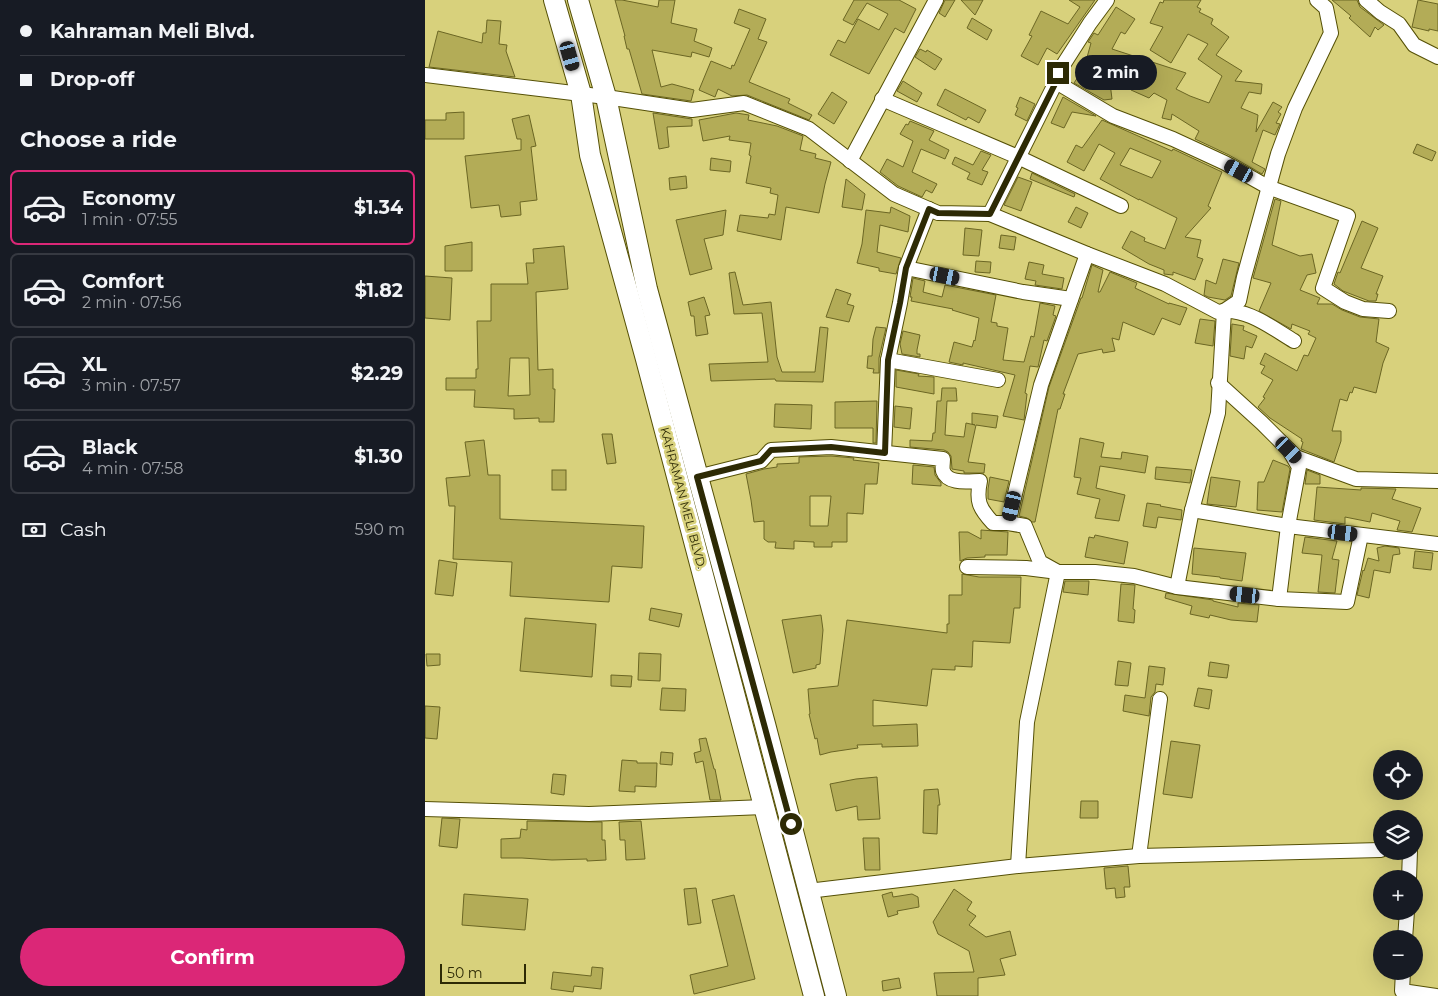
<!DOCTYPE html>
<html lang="en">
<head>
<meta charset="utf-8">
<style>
  body { margin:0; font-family:Montserrat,sans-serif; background:#242831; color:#f1f3f6; height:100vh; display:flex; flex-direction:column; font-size:19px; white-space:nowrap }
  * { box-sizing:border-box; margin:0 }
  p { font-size:16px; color:#9ea1a6 }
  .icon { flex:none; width:28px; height:28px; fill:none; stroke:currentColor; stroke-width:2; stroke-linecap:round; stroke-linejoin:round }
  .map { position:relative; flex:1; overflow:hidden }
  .panel { display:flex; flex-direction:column; background:#171b24; width:425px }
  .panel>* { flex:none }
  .top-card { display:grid; align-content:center; height:110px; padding:0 20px; background:#171b24 }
  .fabs { position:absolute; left:948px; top:750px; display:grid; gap:10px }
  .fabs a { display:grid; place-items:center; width:50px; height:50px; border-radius:50%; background:#171b24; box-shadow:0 5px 20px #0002; font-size:25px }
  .scale { position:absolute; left:15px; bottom:12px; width:86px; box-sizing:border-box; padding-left:5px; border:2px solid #2d2a05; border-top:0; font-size:14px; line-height:18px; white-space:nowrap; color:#2d2a05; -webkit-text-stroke:4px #d8d17c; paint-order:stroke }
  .end { position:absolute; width:22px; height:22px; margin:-11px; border:6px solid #2d2a05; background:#fff; box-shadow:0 0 0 2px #fff }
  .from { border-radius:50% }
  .bubble { position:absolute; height:35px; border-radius:18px; background:#171b24; box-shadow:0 5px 20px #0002; font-size:16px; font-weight:700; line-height:35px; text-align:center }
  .car { position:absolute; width:15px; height:30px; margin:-15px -8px; border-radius:6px; box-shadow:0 0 4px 1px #0007; background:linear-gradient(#222 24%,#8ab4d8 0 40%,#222 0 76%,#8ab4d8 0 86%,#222 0) }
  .top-card b { display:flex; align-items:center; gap:18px; height:48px; font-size:19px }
  .top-card b+b { border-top:1px solid #363941 }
  .top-card i { width:12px; height:12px; background:#f1f3f6 }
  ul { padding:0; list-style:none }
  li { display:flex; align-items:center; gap:15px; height:75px; margin:0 10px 8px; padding:0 10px; border:2px solid #363941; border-radius:8px }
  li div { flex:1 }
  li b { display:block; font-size:19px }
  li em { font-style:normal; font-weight:700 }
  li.selected { border-color:#db2777 }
  li>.icon { width:45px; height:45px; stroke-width:1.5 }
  h2 { padding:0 20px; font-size:22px; line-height:60px }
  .pay { display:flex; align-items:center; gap:12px; height:55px; padding:0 20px; font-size:19px }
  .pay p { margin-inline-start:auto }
  .action { display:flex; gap:10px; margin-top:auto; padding:10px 20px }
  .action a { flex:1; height:58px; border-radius:30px; background:#db2777; color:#fff; font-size:20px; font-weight:700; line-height:58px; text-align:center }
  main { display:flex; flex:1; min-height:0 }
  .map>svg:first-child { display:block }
  .building { fill:#b3ac57; stroke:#6b6624; fill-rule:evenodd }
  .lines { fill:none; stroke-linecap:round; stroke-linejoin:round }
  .minor-casing { stroke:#555006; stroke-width:16 }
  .highway-casing { stroke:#555006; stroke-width:22 }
  .minor { stroke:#fff; stroke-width:14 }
  .highway { stroke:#fff; stroke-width:20 }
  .route { stroke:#2d2a05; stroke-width:6 }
  .labels { text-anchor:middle; stroke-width:5; stroke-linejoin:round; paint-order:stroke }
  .street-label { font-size:12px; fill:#2d2a05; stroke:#d8d17c }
</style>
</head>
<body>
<main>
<section class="panel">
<div class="top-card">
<b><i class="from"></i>Kahraman Meli Blvd.</b>
<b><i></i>Drop-off</b>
</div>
<h2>Choose a ride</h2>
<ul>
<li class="selected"><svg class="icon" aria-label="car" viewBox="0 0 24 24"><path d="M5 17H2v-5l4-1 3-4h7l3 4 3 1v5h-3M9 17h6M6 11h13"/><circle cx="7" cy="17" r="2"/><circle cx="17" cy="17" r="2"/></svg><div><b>Economy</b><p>1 min · 07:55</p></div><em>$1.34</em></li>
<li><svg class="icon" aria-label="car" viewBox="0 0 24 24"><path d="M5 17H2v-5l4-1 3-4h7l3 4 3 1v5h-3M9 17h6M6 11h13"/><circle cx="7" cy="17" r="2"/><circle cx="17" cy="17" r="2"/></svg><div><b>Comfort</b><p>2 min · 07:56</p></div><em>$1.82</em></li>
<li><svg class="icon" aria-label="car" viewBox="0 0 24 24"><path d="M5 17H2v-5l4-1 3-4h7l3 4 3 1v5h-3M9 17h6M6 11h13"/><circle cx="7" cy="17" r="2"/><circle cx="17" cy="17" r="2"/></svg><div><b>XL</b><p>3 min · 07:57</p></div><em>$2.29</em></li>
<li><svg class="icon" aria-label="car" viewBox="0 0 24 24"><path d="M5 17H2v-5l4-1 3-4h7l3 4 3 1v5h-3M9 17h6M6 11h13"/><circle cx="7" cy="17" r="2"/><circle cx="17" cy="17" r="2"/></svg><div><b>Black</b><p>4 min · 07:58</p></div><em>$1.30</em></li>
</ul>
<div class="pay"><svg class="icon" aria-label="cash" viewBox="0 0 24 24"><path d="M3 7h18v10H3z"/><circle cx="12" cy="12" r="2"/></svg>Cash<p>590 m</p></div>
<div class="action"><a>Confirm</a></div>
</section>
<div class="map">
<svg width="1013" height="996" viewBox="0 0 1013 996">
  <rect width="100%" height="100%" fill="#d8d17c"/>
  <g class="building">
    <polygon points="190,0 197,0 233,7 234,0 250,0 246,23 272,29 269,41 287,48 284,57 267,52 266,57 227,50 236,87 247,84 269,90 266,101 217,94 204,49 202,49 199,36 200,36"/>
    <polygon points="429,0 474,0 491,9 479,33 470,28 444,74 405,55 413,40 420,43 433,19 454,30 463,14 442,3 428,25 418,20"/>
    <polygon points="520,0 530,0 520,17 514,13"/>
    <polygon points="536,0 558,0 550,15"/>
    <polygon points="644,0 670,0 632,54 622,48 613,65 596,56 607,36 604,35 616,11 643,24 655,7"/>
    <polygon points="739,0 776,0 772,7 776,9 774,12 788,19 786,24 804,37 791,55 817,71 810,81 837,84 836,94 824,92 816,108 833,115 831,132 848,102 857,107 853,112 856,114 851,123 855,124 850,135 838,130 827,162 840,169 837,174 804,155 770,139 774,131 747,114 746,120 737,118 742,100 729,93 724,98 706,90 712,76 683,67 687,99 679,100 649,83 653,77 656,79 666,43 663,42 669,33 673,35 691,7 710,19 700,34 696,32 687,49 761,73 751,89 765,96 784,103 797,76 773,59 783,44 763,34 746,63 725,50 738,27 725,23 735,2 738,3"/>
    <polygon points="907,0 932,0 935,7 959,25 953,30 950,27 945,37 924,18 926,16"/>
    <polygon points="993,0 1013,4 1013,31 1004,29 1004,31 987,27"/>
    <polygon points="314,9 341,19 333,39 342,42 324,82 365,99 363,103 387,115 384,120 322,95 307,96 293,89 290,97 274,90 286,61 306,69 307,65 309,66 325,29 309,23"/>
    <polygon points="547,18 567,30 562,40 542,28"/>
    <polygon points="62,20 76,21 74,44 82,45 81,51 90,77 4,67 13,31 57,43 58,33 61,33"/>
    <polygon points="495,49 501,52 502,50 517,59 510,70 490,57"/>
    <polygon points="478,81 497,93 492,102 472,91"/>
    <polygon points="520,89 561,110 554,123 543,117 541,120 512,105"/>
    <polygon points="407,92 422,102 409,124 393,114"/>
    <polygon points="595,97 610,104 602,121 590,115 593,108 591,107"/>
    <polygon points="638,97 671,116 647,112 639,128 626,123"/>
    <polygon points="39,112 39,139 0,139 0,120 21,120 21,113"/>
    <polygon points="228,113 267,119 267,126 242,127 244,147 234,149"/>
    <polygon points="311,113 324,115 323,120 352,126 378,136 375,150 391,154 390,158 406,162 400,184 394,213 361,207 356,240 312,231 315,215 343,218 344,214 350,215 353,195 345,193 346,188 321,183 326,156 324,155 326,143 304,140 305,136 278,141 274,120"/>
    <polygon points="104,115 111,146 106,147 112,200 95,202 96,215 76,217 74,205 46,208 40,156 96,150 96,139 92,139 87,119"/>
    <path d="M 677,120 L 747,151 L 748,149 L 797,172 L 783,206 L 786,208 L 760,237 L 776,240 L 772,257 L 778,259 L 770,280 L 748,272 L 748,275 L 739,274 L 739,270 L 724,264 L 697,248 L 706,231 L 720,238 L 719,241 L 740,249 L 752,218 L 714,199 L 714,200 L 675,179 L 690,153 L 674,144 L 659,171 L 642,162 L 651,145 L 657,148 ZM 705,148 L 736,161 L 727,178 L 695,165 Z"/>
    <polygon points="485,121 509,131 504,140 524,150 520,159 496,149 487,172 512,184 507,193 501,190 497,197 473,186 455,172 462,159 478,167 488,141 475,134 481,124 483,125"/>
    <polygon points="992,144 1011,152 1007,161 988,153"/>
    <polygon points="556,151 566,155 557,170 563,172 557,185 542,179 545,173 527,164 530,157 548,165"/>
    <polygon points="286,158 306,161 305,172 285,170"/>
    <polygon points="607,173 650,194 649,197 605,179"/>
    <polygon points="261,176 262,188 245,190 244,178"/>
    <polygon points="593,177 607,182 596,211 579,205"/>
    <polygon points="421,179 440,194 437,210 417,207"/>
    <polygon points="850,199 856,201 847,245 875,256 887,254 891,273 882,275 875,290 895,298 892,304 907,304 917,310 935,317 954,319 951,342 964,348 958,363 951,393 929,387 927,393 925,392 922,401 915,399 907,431 916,431 916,441 909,462 876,449 878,442 876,441 877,439 845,418 833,407 840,398 838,397 848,380 836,373 840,366 835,364 840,353 872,371 879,355 883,356 891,338 883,334 885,331 867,324 866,329 834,311 846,283 828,278"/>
    <polygon points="466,207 485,216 483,232 455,225 452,252 476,258 471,274 454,271 454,268 432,263 437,244 441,210 465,213"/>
    <polygon points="651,207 663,213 656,228 643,222"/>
    <polygon points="301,210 298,235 279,239 287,269 265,275 251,220"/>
    <polygon points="937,221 953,228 936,268 958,276 951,294 953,294 951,301 944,301 918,291 909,284 913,272 915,273"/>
    <polygon points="540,228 557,230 554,256 538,255"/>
    <polygon points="576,235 591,237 589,250 574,248"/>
    <polygon points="47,242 47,271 20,271 20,246"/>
    <path d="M 139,246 L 143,289 L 111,292 L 113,370 L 128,369 L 128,389 L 130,389 L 129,422 L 114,422 L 114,418 L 89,419 L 89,409 L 49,407 L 50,390 L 21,390 L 21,378 L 51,378 L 51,369 L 53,369 L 52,321 L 66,321 L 66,284 L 103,284 L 101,263 L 109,263 L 108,249 ZM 85,358 L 104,358 L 105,395 L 83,396 Z"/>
    <polygon points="798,259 814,263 806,296 800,300 783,297 779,295 781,280 791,284"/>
    <polygon points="551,261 566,262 565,273 550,272"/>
    <polygon points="604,262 619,265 617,274 639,278 637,289 610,285 611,281 600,279"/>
    <polygon points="667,265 678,270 673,292 675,292 685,272 712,283 710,288 744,304 744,303 762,308 755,325 737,318 729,335 698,322 694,340 687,338 690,351 678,353 677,349 653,354 638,394 640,394 635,409 633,409 610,522 607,522 602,518 594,516 624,387 656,298 657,298"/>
    <polygon points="310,272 318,305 346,302 352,357 357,372 390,372 395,327 403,328 398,382 351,381 350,379 286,381 284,364 343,362 337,313 309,314 304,273"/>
    <polygon points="0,276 27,278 25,320 0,318"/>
    <polygon points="488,278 500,281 498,292 517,297 520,285 571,295 566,322 572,323 572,326 583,328 578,360 599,362 606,336 609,337 615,303 630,306 628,315 631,316 622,341 619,340 613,367 605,366 600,393 602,394 599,420 578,416 590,375 538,363 538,365 524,362 529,342 547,347 549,340 550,341 554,318 527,310 528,309 486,301 487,297 485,297"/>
    <polygon points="411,289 426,294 422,304 429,306 424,322 401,317"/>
    <polygon points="279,297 285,315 280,316 283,334 271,336 269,316 266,316 263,302"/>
    <polygon points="775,319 790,321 788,346 770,343"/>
    <polygon points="807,324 819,326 818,330 832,336 827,348 821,346 819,359 805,356"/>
    <polygon points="451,327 461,328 454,358 454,373 448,373 449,369 442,368 443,356 447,356 448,339"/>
    <polygon points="478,331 495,335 492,350 492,354 495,354 495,357 477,354 475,344"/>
    <polygon points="471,370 494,374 493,376 509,377 509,394 471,387"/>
    <polygon points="517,388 531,388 532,401 522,401 520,435 539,437 541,423 550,425 547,424 547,413 573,416 571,428 551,425 543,462 560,464 559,473 539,473 539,471 527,469 526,456 523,452 519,450 485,447 485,440 507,441 508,433 510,433 512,401 516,401"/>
    <polygon points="452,401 451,443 448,443 448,428 410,428 410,402"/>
    <polygon points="350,404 387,405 386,429 349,427"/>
    <polygon points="470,406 487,408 485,429 469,427"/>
    <polygon points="177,434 187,434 191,463 182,464"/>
    <polygon points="655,438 679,443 676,457 696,459 697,452 723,456 720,473 675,466 671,488 700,495 694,521 670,518 675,499 652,494 656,478 649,477"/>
    <polygon points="59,440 63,475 75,475 75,519 219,526 217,568 187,566 184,602 85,596 87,562 28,559 30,506 24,506 21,478 45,476 40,442"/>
    <path d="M 406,456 L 429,458 L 428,460 L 454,463 L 452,484 L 440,484 L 438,514 L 422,513 L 422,542 L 407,542 L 407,547 L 389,547 L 389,542 L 369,541 L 369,549 L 350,548 L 351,542 L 343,542 L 339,539 L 339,521 L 329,522 L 326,500 L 321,474 L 339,469 L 352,467 L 352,464 L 374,463 L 374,457 ZM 385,496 L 406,496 L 403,526 L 385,526 Z"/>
    <polygon points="848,460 863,466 865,469 857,512 832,510 833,482 839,482"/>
    <polygon points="488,465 509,467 510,475 516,483 516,486 487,484"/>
    <polygon points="731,467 767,470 765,483 730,479"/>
    <rect x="127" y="470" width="14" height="20"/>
    <polygon points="882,470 895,475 895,484 880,484"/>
    <polygon points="565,477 584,481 579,502 563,499 563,489"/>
    <polygon points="786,477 815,481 811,507 782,504"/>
    <polygon points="892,487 936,490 936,488 971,489 967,499 996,508 987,532 972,530 975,521 947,513 945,522 920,517 920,524 889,520"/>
    <polygon points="722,503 736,505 735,506 757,510 756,520 733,517 731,528 718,526"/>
    <polygon points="556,530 583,532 582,555 560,555 560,557 542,558 535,561 534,532 543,532 556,539"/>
    <polygon points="670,535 703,542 699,564 660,557 664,537 669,538"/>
    <polygon points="880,537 912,541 907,559 914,560 910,593 893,592 897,555 877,553"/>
    <polygon points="960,546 974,548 975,554 968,555 965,573 949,570 944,598 932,595 938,570 939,571 943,558 954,561 952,548"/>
    <polygon points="769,548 821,553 817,581 795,578 795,577 767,574"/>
    <polygon points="990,551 1008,553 1006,570 988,568"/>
    <polygon points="14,560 32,563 28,596 10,594"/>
    <polygon points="537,574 554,577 596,577 595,608 589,608 585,643 548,641 547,667 530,666 530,670 507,669 502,706 448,700 448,726 492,724 493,746 457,747 457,744 432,745 433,748 406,752 395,755 392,738 390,739 384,714 385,714 383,689 413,686 422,620 522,633 522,624 524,624 524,595 537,595"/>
    <polygon points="640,581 664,581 663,595 638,592"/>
    <polygon points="696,584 710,585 708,609 710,610 709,623 693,621"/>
    <polygon points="741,593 788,600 788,601 813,607 813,603 834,605 832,622 806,620 785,615 784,618 765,614 767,606 740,598"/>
    <polygon points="226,608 257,614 254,627 224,620"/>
    <polygon points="396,615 398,630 395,664 391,665 391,668 368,673 357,620"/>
    <polygon points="100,618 171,624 167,677 95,671"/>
    <polygon points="214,653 236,654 235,681 213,680"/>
    <polygon points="1,654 15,654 15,665 2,666"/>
    <polygon points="693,661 706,663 703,686 690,685"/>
    <polygon points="785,662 804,665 802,678 783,676"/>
    <polygon points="724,666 740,668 738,685 731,684 730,692 726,697 724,716 698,711 700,695 720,698"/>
    <polygon points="186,675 207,676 206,687 186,686"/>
    <polygon points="237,688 261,689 260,711 235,710"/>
    <polygon points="773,688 787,690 784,709 769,706"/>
    <polygon points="0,706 15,707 12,739 0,738"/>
    <polygon points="281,738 289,769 290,769 296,800 285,800 278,761 271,763 269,753 276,751 274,739"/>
    <polygon points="746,741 775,745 767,798 738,794"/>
    <polygon points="236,752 248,753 247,765 235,764"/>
    <polygon points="197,760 212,761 212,763 232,763 231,787 210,786 210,792 194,791"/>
    <polygon points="128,774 141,775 139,795 126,793"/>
    <polygon points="452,777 455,819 433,820 432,806 411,811 405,784 431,779"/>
    <polygon points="513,789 515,805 513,805 512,834 498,833 499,790"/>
    <polygon points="656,801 673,801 673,818 655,818"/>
    <polygon points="17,818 35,819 32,848 14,846"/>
    <polygon points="102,821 177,822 177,840 180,840 181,860 162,861 162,859 127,860 97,858 76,858 76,839 95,838 96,829 102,830"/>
    <polygon points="216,821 220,859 201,860 200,840 195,840 194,822"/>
    <polygon points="438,838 454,838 455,870 440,870"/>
    <polygon points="703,866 705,887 699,887 700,897 691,898 690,888 681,889 679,868"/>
    <polygon points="271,888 276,923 263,925 259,889"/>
    <polygon points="529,889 547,902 542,910 551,916 544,925 561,937 585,931 591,955 575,959 580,975 553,978 553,996 512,996 509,973 549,972 544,951 513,934 509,924 508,922"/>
    <polygon points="467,892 468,897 487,894 493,897 494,907 472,911 473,914 463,917 457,895"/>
    <polygon points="39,894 103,899 100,930 37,925"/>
    <polygon points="309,895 330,979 269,994 265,975 303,966 287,900"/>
    <polygon points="167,967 178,968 176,989 149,986 148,992 126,989 128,972 166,976"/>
    <polygon points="474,978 476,988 458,991 457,981"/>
  </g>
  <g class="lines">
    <g class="minor-casing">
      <g id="minor">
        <polyline points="941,0 955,12 974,24 989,45 1013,57"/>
        <path d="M 0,75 L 181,97 L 267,110 L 319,103 L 384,129 L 469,194 L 513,213 L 565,214 L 662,254 L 740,284 L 793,312 C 820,306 847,328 869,341"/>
        <polyline points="631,82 688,116 748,139 800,163 843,187 923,216 898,288 920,302 938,309 964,311"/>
        <polyline points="457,99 593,157 696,206"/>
        <polyline points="425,161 511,0"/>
        <polyline points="565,214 631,82 633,73 665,23 682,0"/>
        <polyline points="481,268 598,292 646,299"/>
        <polyline points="463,360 573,380"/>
        <polyline points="793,383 837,423 871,457 931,479 1013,481"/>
        <polyline points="459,453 463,360 475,303 481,268 504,209"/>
        <path d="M 272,477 L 336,461 L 346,450 L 406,447 L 518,459 C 518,462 517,468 518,471 C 523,485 544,481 555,481 C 551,501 554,508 568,523 L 583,523"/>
        <polyline points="767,510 863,526 1013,544"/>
        <polyline points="542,567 601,568 633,572 670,572 709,576 752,587 854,599 863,526 874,467 864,450"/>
        <polyline points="752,587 767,510 793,413 799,311 814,301 819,277 853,154 870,108 906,33 901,8 892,0"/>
        <polyline points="854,599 922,602 936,535"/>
        <polyline points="0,809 164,814 340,807"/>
        <polyline points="714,856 735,699"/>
        <polyline points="593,866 602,722 633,572 615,562 600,526 583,523 616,385 662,254"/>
        <polyline points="984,879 985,851"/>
        <polyline points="383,891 593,866 714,856 956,850"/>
        <polyline points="980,939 982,911"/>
        <polyline points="978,971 977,991 1011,996"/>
      </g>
    </g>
    <g class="highway-casing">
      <g id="highway">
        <polyline points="129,0 156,94 165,155 221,359 389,996"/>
        <polyline points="153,0 181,97 222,289 340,724 411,996"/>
      </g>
    </g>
    <use href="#minor" class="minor"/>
    <use href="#highway" class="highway"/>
  </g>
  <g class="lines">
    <polyline class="route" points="366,824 272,477 336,461 346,450 406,447 460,453 463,360 475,303 481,268 504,209 513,213 565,214 631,82 633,73"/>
  </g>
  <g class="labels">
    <g class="street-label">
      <text transform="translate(258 498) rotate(75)" y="4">KAHRAMAN MELI BLVD.</text>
    </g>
  </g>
</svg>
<div class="fabs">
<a><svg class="icon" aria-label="locate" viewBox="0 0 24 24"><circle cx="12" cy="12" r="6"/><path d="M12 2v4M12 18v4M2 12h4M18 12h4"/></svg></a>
<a><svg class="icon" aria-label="layers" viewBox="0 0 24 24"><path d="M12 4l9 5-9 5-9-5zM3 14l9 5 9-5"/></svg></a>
<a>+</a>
<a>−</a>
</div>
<div class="scale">50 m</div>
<i class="end from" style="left:366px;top:824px"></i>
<i class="end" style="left:633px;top:73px"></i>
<div class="bubble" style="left:650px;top:55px;width:82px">2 min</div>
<i class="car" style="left:145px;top:56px;rotate:164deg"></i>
<i class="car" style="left:814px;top:171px;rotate:299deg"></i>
<i class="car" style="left:520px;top:276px;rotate:102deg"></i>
<i class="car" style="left:864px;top:450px;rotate:136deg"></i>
<i class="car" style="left:587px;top:506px;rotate:193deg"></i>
<i class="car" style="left:918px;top:533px;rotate:97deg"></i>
<i class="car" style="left:820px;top:595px;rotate:276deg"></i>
</div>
</main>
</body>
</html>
